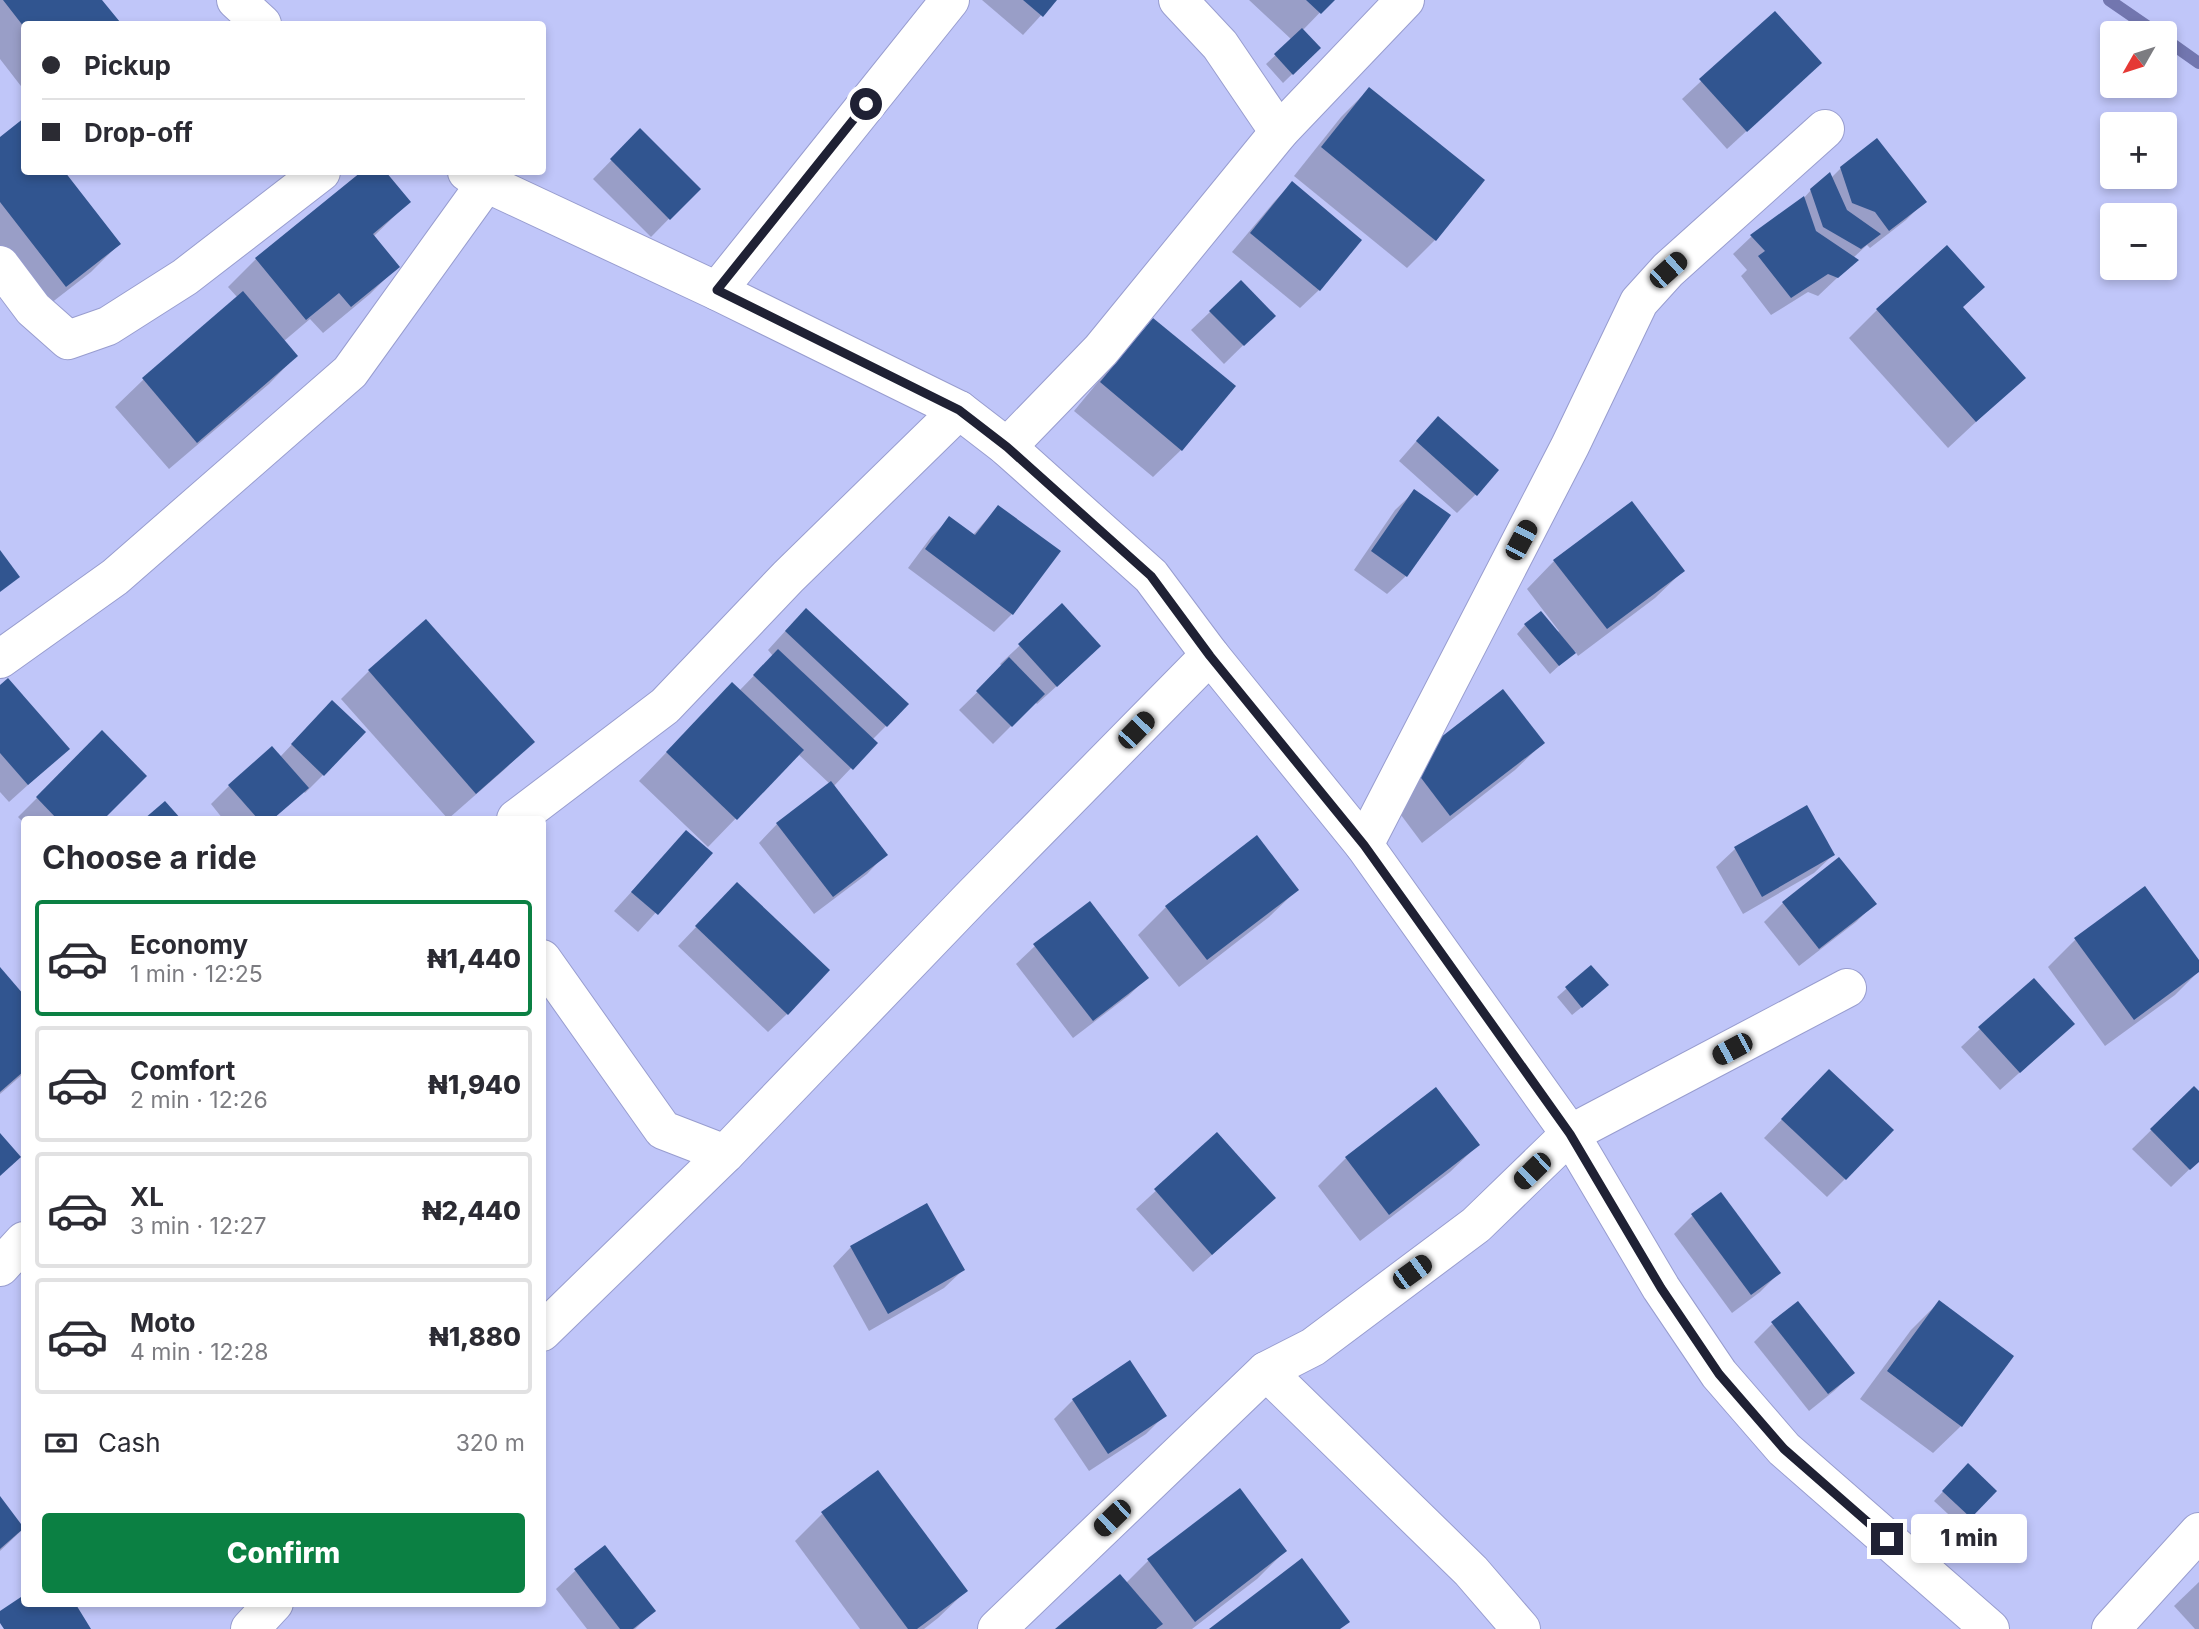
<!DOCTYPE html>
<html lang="en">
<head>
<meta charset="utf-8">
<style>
  body { margin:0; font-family:Inter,sans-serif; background:#f7f7f7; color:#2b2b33; height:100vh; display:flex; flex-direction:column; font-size:26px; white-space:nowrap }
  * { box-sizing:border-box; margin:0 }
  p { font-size:23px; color:#7c7c81 }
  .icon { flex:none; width:38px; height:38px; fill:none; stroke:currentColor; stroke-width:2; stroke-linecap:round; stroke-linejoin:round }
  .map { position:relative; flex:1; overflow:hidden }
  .details { position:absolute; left:21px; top:816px; width:525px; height:791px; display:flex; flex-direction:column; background:#fff; border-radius:7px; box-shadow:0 4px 10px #0003 }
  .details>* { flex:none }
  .hud { position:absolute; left:21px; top:21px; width:525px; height:154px; border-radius:7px; box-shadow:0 4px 10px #0003; display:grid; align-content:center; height:154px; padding:0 21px; background:#fff }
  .needle { width:46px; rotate:231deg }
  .tools { position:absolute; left:2100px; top:21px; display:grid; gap:14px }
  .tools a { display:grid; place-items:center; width:77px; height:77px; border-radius:7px; background:#fff; box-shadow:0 4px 10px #0003; font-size:35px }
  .end { position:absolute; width:32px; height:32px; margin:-16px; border:9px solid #1f2134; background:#fff; box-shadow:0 0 0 4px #fff }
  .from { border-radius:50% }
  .bubble { position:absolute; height:49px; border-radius:7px; background:#fff; box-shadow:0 4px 10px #0003; font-size:23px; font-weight:800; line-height:49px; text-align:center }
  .car { position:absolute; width:21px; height:42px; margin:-21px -10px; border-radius:9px; box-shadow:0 0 5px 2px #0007; background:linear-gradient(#222 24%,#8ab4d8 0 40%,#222 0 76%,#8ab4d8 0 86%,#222 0) }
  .hud b { display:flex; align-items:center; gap:24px; height:66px; font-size:26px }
  .hud b+b { border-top:2px solid #e1e1e2 }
  .hud i { width:18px; height:18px; background:#2b2b33 }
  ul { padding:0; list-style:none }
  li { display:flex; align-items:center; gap:21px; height:116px; margin:0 14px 10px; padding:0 7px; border:4px solid #e1e1e2; border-radius:7px }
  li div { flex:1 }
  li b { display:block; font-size:26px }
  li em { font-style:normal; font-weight:800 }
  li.active { border-color:#0b8043 }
  li>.icon { width:63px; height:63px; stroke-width:1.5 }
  h2 { padding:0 21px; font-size:32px; line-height:84px }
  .pay { display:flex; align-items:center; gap:18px; height:77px; padding:0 21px; font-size:26px }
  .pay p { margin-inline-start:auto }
  .button { display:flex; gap:14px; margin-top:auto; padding:14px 21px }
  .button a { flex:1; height:80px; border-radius:7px; background:#0b8043; color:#fff; font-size:28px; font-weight:800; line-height:80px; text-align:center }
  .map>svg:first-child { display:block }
  .shadow { fill:#0003 }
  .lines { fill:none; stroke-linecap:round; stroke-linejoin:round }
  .stream { stroke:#7276af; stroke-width:12 }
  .building { fill:#315590 }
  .minor-casing { stroke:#989dcf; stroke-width:40 }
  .tertiary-casing { stroke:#989dcf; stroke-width:40 }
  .minor { stroke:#fff; stroke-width:38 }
  .tertiary { stroke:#fff; stroke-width:38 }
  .route { stroke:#1f2134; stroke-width:9 }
</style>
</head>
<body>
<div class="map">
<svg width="2199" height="1629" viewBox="0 0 2199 1629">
  <rect width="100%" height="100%" fill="#c0c6f9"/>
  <g class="shadow">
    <polygon points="0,0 100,0 117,22 115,24 24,24 24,90 0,59"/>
    <polygon points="982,0 1055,0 1023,35"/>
    <polygon points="1249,0 1332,0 1302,31 1319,48 1283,83 1266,64 1292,40"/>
    <polygon points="1774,13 1801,81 1727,149 1682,99"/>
    <polygon points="1369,89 1435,240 1407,268 1294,176 1341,117"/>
    <polygon points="24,121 24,172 62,172 119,244 91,272 37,314 0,265 0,140"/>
    <polygon points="640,131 698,189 651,237 593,179"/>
    <polygon points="1841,168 1924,202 1906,220 1870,248 1867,245 1853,258 1856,260 1818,296 1808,292 1771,315 1741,276 1747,270 1733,254 1752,236 1803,199 1811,190 1831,178"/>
    <polygon points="363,172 384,172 409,202 373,237 397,267 370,294 323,333 310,319 284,341 296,356 269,384 169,469 115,407 143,380 238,298 228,287 256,259"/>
    <polygon points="1292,183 1319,290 1300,308 1232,252 1274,202"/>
    <polygon points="1961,309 2023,378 1948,448 1849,338 1877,310"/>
    <polygon points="1210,312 1273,316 1224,364 1191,330"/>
    <polygon points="1153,320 1181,450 1153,477 1074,411 1126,348"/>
    <polygon points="1420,437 1476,494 1457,513 1399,461"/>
    <polygon points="1414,492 1406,576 1387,594 1354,570 1395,510"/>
    <polygon points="998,507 1012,614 994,632 908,568 931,537 949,519 972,536"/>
    <polygon points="1554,561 1683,571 1655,598 1578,656 1575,651 1550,674 1517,634 1525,625 1557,633 1559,631 1527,589"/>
    <polygon points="1062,606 1080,665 1037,704 1035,702 993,744 959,710 1003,667 1000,664"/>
    <polygon points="426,621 532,742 505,769 448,819 341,699 369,671"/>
    <polygon points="788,628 907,705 872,740 875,743 833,787 885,855 867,874 814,914 759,843 777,824 830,784 798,754 708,847 639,781 705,712 739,691 773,656 768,650"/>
    <polygon points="0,687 68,749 9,802 0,792"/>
    <polygon points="314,721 323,775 305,793 303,791 273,819 223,819 211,804 229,786 280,757"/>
    <polygon points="102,733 102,819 24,819 24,823 18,817"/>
    <polygon points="1543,743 1515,770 1422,843 1383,791 1410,763"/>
    <polygon points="686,832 710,853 638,932 614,911"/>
    <polygon points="1256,838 1297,890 1269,917 1179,987 1138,935 1166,907"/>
    <polygon points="1735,849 1833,855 1814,873 1743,914 1716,867"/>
    <polygon points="1839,859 1874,904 1856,922 1799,966 1764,922 1783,903"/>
    <polygon points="719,903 787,1014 768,1032 678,946"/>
    <polygon points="2075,940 2199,963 2199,971 2175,995 2105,1046 2048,967"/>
    <polygon points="1035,946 1147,978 1128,996 1073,1038 1016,964"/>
    <polygon points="1591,967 1598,994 1572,1015 1557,997"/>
    <polygon points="0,969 24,998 24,1073 0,1094"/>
    <polygon points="1980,1029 2054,1042 2000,1090 1961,1047"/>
    <polygon points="2194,1088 2199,1094 2199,1160 2171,1187 2132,1149"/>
    <polygon points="1436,1089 1478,1145 1450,1172 1360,1241 1318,1186 1346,1158"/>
    <polygon points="1810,1090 1845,1179 1827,1197 1764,1138"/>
    <polygon points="1217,1135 1255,1216 1193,1272 1136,1209"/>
    <polygon points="1720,1195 1779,1273 1760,1292 1732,1313 1674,1234 1692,1216"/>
    <polygon points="851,1247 963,1270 944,1288 869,1331 833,1266"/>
    <polygon points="1939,1302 1961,1426 1933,1453 1860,1399 1911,1330"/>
    <polygon points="1772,1324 1853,1373 1834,1391 1809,1411 1754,1342"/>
    <polygon points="1073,1400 1164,1416 1146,1434 1089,1471 1054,1419"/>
    <polygon points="1968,1465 1995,1491 1961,1526 1934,1501"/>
    <polygon points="1239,1491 1285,1551 1257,1579 1192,1629 1057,1629 1126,1583 1148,1561"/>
    <polygon points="0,1499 23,1529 0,1551"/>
    <polygon points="822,1514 966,1591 938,1618 924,1629 860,1629 795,1541"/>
    <polygon points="605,1547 654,1611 635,1629 587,1629 556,1589 575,1571"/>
    <polygon points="2199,1582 2199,1629 2195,1629 2174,1606"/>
  </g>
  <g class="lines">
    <g class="stream">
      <polyline points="2109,0 2157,33"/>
      <polyline points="2165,39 2199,63"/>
    </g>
  </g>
  <g class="building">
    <polygon points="3,0 102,0 120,22 117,24 24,24 24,27"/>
    <polygon points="1023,0 1057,0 1043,17"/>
    <polygon points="1306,0 1335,0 1321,14"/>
    <polygon points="1775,11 1822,63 1747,132 1699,79"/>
    <polygon points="1302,28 1321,48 1293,75 1274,54"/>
    <polygon points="1369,87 1485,180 1436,241 1321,147"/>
    <polygon points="24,118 24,172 65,172 121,244 66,287 0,202 0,137"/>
    <polygon points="640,128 701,189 670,220 610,159"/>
    <polygon points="1877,138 1927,202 1889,231 1875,212 1852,203 1840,167"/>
    <polygon points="361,172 386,172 411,202 373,234 400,267 351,307 339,293 306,320 255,258"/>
    <polygon points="1830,172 1847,210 1881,234 1861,249 1823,227 1810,189"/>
    <polygon points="1292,181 1362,240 1320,291 1250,233"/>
    <polygon points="1804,196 1816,231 1859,260 1838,278 1828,274 1791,298 1758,256 1765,251 1750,235"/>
    <polygon points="1947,245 1985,287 1963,307 2026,378 1976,422 1876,309"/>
    <polygon points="1241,280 1276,316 1244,346 1209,311"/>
    <polygon points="243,291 298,356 197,443 142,378"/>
    <polygon points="1153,318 1236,386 1182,451 1100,382"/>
    <polygon points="1438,416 1499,470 1477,496 1416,441"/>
    <polygon points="1414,489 1451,515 1407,577 1371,551"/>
    <polygon points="1632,501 1685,571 1607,629 1553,560"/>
    <polygon points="998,505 1061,551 1013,615 925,549 949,516 975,535"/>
    <polygon points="0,550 20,577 0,592"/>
    <polygon points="1062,603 1101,646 1057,687 1018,644"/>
    <polygon points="806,608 909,704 887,727 785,631"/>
    <polygon points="1541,611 1576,653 1559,666 1524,624"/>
    <polygon points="426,619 535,742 476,794 368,670"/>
    <polygon points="778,649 878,743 853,770 753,675"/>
    <polygon points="1009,657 1045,694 1012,727 976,691"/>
    <polygon points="8,678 70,749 28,785 0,753 0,685"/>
    <polygon points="732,682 804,750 737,820 666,752"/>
    <polygon points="1503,689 1545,743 1450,816 1409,762"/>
    <polygon points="332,700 366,732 324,776 291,744"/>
    <polygon points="102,730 147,776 104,819 57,819 36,797"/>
    <polygon points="272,746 309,788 273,819 258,819 228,785"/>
    <polygon points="831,781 888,855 833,897 776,823"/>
    <polygon points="165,801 181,819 144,819"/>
    <polygon points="1807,805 1835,855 1762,897 1734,847"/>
    <polygon points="686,830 713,853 658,915 631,892"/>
    <polygon points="1257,835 1299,890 1207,960 1165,906"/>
    <polygon points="1839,857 1877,904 1819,949 1782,902"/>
    <polygon points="737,882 830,970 788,1015 695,926"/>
    <polygon points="2145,886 2199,960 2199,972 2134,1020 2074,938"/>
    <polygon points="1090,901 1149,978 1093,1021 1033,944"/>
    <polygon points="1591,965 1609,985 1582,1008 1565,987"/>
    <polygon points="0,967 24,995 24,1071 0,1092"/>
    <polygon points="2034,978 2075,1024 2020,1073 1978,1027"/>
    <polygon points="1829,1069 1894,1130 1846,1180 1781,1119"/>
    <polygon points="2194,1086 2199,1091 2199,1162 2190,1170 2150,1129"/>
    <polygon points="1436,1087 1480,1145 1389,1215 1345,1157"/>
    <polygon points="1217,1132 1276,1198 1212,1255 1154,1189"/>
    <polygon points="0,1133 21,1157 0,1176"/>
    <polygon points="1721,1192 1781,1273 1751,1295 1691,1214"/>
    <polygon points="927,1203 965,1270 888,1314 850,1246"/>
    <polygon points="1939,1300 2014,1356 1962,1427 1887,1371"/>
    <polygon points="1798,1301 1855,1373 1828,1394 1771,1322"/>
    <polygon points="1130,1360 1167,1416 1108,1454 1072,1399"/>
    <polygon points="1968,1463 1997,1491 1971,1518 1942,1491"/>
    <polygon points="878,1470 968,1591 917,1629 908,1629 821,1512"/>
    <polygon points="1240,1488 1287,1551 1195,1622 1147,1559"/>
    <polygon points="0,1496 24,1528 0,1549"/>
    <polygon points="605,1545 656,1611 633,1629 620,1629 574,1569"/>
    <polygon points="1302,1558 1350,1622 1340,1629 1209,1629"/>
    <polygon points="1120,1574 1163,1624 1156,1629 1055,1629"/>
    <polygon points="24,1595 24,1603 75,1603 91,1629 4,1629 0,1623 0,1611"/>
  </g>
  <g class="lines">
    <g class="minor-casing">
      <g id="minor">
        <polyline points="1178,0 1220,45 1279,132"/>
        <polyline points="0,265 33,309 68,340 108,326 185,277 321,172"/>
        <polyline points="717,291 950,0"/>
        <polyline points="1007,447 1101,350 1279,132 1405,0"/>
        <polyline points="0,659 115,577 350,372 486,183"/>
        <polyline points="516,819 665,706 788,577 959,410"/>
        <polyline points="1364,845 1570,446 1639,302 1668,270 1825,129"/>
        <polyline points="542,959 663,1130 725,1154 970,899 1210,655"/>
        <polyline points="0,1267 24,1241"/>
        <polyline points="542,1332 725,1154"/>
        <polyline points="1266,1371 1471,1571 1521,1629"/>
        <polyline points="250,1629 274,1603"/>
        <polyline points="997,1629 1266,1371 1313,1347 1476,1225 1570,1134 1847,988"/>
        <polyline points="2111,1629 2199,1532"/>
      </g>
    </g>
    <g class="tertiary-casing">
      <g id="tertiary">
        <polyline points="236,0 262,24"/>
        <polyline points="467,172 486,183 717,291 959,410 1007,447 1151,576 1210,655 1364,845 1570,1134 1661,1288 1719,1374 1784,1449 1990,1629"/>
      </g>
    </g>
    <use href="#minor" class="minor"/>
    <use href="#tertiary" class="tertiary"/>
  </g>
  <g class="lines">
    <polyline class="route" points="866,104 717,290 959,410 1007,447 1151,576 1210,656 1364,845 1412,912 1570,1134 1661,1288 1719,1374 1784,1449 1887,1539"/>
  </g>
</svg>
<div class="tools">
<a><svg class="needle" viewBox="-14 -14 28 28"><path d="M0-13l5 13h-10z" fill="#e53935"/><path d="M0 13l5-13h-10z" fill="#7c7c81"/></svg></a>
<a>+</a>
<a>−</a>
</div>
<i class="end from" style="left:866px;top:104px"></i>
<i class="end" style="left:1887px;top:1539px"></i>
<div class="bubble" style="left:1911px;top:1514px;width:116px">1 min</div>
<i class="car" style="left:1668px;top:270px;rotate:48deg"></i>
<i class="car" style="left:1521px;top:540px;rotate:28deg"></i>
<i class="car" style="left:1136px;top:730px;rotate:44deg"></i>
<i class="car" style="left:1732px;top:1049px;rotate:242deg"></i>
<i class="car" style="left:1532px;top:1171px;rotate:226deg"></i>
<i class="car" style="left:1412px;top:1272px;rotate:54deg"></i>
<i class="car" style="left:1112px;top:1518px;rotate:226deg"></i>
<div class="hud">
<b><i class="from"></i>Pickup</b>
<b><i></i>Drop-off</b>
</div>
<section class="details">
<h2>Choose a ride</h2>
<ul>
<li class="active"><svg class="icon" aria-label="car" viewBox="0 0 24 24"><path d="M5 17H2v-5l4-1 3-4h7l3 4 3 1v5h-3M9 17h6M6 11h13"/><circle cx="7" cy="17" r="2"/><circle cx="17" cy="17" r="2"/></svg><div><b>Economy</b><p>1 min · 12:25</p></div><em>₦1,440</em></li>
<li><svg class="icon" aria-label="car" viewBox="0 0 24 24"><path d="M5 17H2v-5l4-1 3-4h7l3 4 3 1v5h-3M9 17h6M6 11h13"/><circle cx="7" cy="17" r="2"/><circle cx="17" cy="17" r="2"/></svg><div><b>Comfort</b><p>2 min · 12:26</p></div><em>₦1,940</em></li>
<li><svg class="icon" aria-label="car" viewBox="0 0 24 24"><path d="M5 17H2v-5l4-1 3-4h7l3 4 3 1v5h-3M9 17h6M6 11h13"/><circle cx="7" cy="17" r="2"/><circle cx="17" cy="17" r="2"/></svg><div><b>XL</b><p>3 min · 12:27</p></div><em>₦2,440</em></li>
<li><svg class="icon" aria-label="car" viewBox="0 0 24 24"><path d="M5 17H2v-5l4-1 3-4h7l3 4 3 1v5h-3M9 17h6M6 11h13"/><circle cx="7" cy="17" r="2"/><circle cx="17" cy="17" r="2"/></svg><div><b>Moto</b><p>4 min · 12:28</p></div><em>₦1,880</em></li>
</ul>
<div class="pay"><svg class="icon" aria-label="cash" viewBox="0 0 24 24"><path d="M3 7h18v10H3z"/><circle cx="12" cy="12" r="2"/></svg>Cash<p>320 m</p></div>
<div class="button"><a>Confirm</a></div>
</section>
</div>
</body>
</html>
